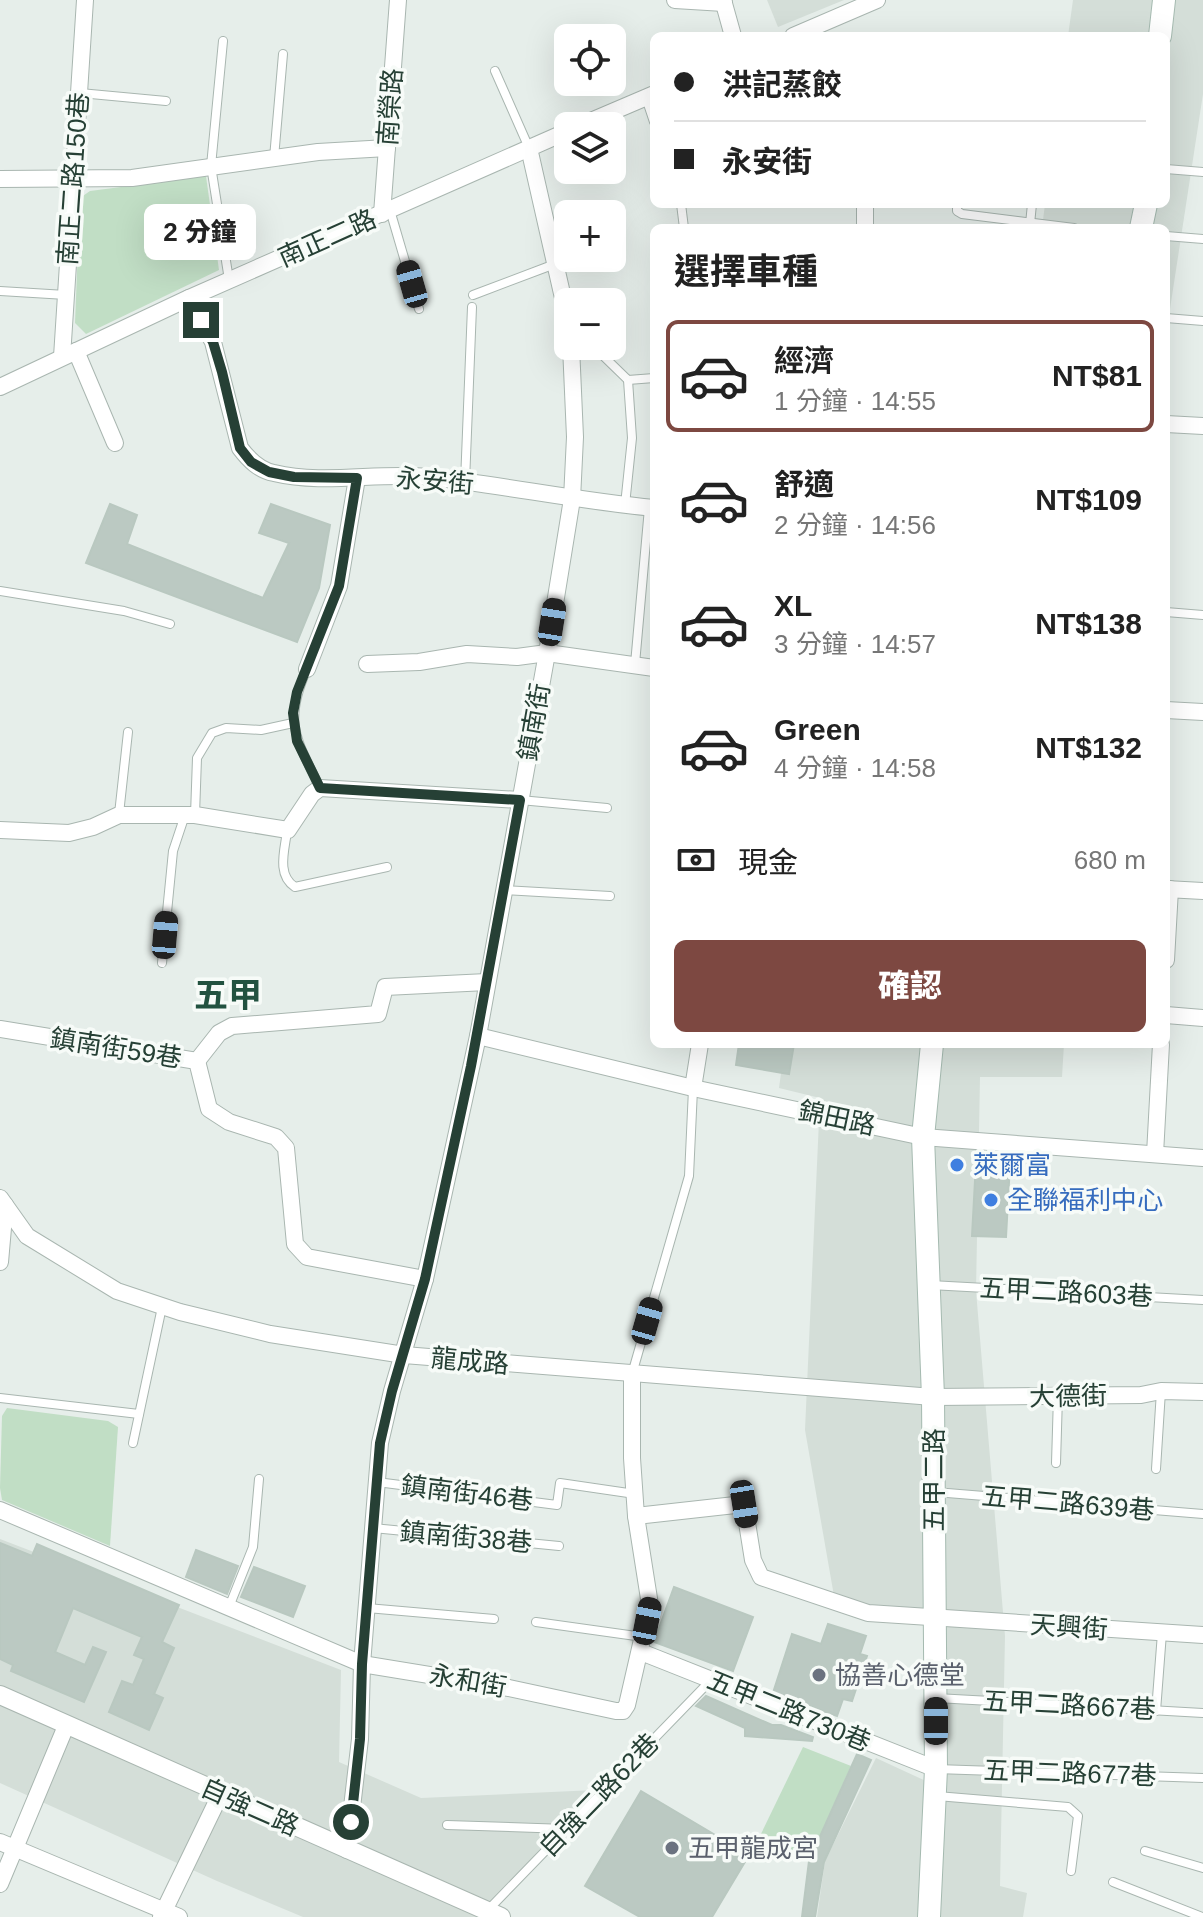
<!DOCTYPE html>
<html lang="zh-TW">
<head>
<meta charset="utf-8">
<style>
  body { margin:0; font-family:Helvetica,"Noto Sans TC",sans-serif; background:#f6f6f6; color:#222; height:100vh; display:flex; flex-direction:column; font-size:30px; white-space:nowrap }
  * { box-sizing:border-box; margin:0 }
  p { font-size:26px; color:#767676 }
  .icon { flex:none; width:44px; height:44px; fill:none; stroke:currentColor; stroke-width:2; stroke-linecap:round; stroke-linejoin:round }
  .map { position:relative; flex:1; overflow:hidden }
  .drawer { position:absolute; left:650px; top:224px; width:520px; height:824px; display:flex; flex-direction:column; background:#fff; border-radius:12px; box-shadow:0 8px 32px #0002 }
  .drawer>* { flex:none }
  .top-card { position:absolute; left:650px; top:32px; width:520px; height:176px; border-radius:12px; box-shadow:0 8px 32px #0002; display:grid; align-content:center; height:176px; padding:0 24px; background:#fff }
  .fabs { position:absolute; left:554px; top:24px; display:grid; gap:16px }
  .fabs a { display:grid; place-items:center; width:72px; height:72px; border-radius:12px; background:#fff; box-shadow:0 8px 32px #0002; font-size:40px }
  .end { position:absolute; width:36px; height:36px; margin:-18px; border:10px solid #264035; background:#fff; box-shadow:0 0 0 4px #fff }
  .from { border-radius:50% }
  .bubble { position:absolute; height:56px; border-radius:12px; background:#fff; box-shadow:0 8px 32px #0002; font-size:26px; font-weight:800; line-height:56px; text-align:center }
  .car { position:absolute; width:24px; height:48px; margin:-24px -12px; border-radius:10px; box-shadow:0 0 6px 2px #0007; background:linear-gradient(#222 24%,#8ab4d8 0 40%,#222 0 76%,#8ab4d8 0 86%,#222 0) }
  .top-card b { display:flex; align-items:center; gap:28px; height:76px; font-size:30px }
  .top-card b+b { border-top:2px solid #e0e0e0 }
  .top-card i { width:20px; height:20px; background:#222 }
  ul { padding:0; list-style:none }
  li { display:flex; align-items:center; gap:24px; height:112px; margin:0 16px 12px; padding:0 8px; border:4px solid transparent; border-radius:12px }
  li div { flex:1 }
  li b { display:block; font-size:30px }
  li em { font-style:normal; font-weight:800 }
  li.selected { border-color:#7d4841 }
  li>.icon { width:72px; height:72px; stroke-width:1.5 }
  h2 { padding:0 24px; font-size:36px; line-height:96px }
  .pay { display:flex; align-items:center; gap:20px; height:88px; padding:0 24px; font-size:30px }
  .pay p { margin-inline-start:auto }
  .button { display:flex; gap:16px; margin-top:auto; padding:16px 24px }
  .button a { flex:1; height:92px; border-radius:12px; background:#7d4841; color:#fff; font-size:32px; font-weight:800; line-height:92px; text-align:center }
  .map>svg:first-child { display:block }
  .built { fill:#d4ded8 }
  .green { fill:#c1dec5 }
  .building { fill:#bbc9c2; stroke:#b9c8c0; stroke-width:2 }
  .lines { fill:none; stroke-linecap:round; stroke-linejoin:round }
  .service-casing { stroke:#a9b6b0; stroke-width:10 }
  .minor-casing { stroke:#a9b6b0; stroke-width:18 }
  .tertiary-casing { stroke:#a9b6b0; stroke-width:20 }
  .secondary-casing { stroke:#a5bab0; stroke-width:24 }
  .service { stroke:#fff; stroke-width:8 }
  .minor { stroke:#fff; stroke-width:16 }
  .tertiary { stroke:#fff; stroke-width:18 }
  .secondary { stroke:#fff; stroke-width:22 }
  .route { stroke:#264035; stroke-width:10 }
  .shop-dot { fill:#3f7fe0; stroke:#f7fbf8; stroke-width:3 }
  .worship-dot { fill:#6b7280; stroke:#f7fbf8; stroke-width:3 }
  .labels { text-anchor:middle; stroke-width:7; stroke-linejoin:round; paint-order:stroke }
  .street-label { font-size:26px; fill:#264035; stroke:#f7fbf8 }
  .shop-label { font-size:26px; fill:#366cbe; stroke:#f7fbf8; text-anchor:start }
  .worship-label { font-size:26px; fill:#5b616d; stroke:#f7fbf8; text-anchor:start }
  .district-label { font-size:34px; font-weight:bold; fill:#225240; stroke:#f7fbf8 }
</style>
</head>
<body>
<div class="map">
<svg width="1203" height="1917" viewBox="0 0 1203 1917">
  <rect width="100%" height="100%" fill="#e6eeea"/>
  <g class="built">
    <polygon points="767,0 844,0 778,27"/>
    <polygon points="1073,0 1203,0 1203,94 1166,335 1166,228 1042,228 1045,204 1166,204 1166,36 1068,36"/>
    <polygon points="785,1044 1064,1044 1062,1077 980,1077 976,1291 1005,1636 1000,1886 1027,1893 1023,1917 817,1917 825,1861 876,1758 928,1782 926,1610 860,1608 834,1596 805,1430 820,1098 779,1088"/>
    <polygon points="0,1539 341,1670 339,1762 421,1798 595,1790 477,1917 303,1917 217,1881 0,1783"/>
  </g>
  <g class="green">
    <polygon points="206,176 219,270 86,334 75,323 80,198 90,191"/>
    <polygon points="7,1408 108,1421 118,1427 110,1546 2,1500 0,1488 2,1416"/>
    <polygon points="803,1747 851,1766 809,1861 760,1836"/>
  </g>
  <g class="building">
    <polygon points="110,504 137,515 127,544 263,598 289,543 259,533 271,504 330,525 319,588 297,642 86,563"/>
    <polygon points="739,1044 794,1044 789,1074 736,1065"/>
    <polygon points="976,1162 1010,1164 1006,1237 972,1236"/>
    <polygon points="0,1543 32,1556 37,1544 179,1605 162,1642 174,1648 154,1694 163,1698 149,1730 109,1712 122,1681 133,1685 144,1659 134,1655 142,1637 73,1608 55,1652 85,1665 93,1647 106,1652 84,1702 11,1671 13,1665 0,1659"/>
    <polygon points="196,1550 238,1566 227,1594 186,1577"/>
    <polygon points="254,1567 305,1586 293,1617 241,1597"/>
    <polygon points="674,1587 753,1617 733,1671 654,1642"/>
    <polygon points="828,1624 866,1636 860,1654 867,1656 852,1701 843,1699 837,1716 773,1693 792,1634 821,1644"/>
    <polygon points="706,1696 772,1725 781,1725 813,1737 812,1741 745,1736 745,1728 696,1706"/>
    <polygon points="857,1754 871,1760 824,1862 815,1917 802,1917 809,1861"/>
    <polygon points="641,1791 749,1855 712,1917 640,1917 585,1886"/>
  </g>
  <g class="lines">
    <g class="service-casing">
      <g id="service">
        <polyline points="223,41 211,166 229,280"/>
        <polyline points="495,71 529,148"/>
        <polyline points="80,93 166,101"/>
        <polyline points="646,98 654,122"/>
        <polyline points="274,158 283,54"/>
        <polyline points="1166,169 1203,172"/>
        <polyline points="681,204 684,228"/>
        <polyline points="957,204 957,211 962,214 1074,228"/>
        <polyline points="390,210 419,309"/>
        <polyline points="1030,224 1032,204"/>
        <polyline points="1166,236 1203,239"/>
        <polyline points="0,291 66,295"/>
        <polyline points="473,295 555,264"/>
        <polyline points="1166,318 1203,321"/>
        <polyline points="593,346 628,380 654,378"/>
        <polyline points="465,482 472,307"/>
        <polyline points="625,505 632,438 628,380"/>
        <polyline points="0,591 124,611 170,624"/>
        <polyline points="1166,612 1203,615"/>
        <polyline points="635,664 649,508"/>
        <path d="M 307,669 C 283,723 296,738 320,788"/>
        <polyline points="520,800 607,808"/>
        <polyline points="119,814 128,732"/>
        <polyline points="195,815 197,758 212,733 226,728 261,730 293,723"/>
        <path d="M 287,831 C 285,849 276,875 295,887 L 387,867"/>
        <polyline points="504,890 610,896"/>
        <polyline points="162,963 173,851 185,815"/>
        <polyline points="930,1285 1203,1300"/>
        <polyline points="632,1374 689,1176 693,1089"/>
        <polyline points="0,1398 139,1414"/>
        <polyline points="133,1443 162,1307"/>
        <polyline points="1056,1463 1058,1396"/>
        <polyline points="1156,1469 1161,1391"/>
        <polyline points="377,1482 557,1505 560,1483 635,1494"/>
        <polyline points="935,1492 1203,1514"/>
        <polyline points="373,1528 559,1546"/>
        <polyline points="229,1607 253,1547 259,1479"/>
        <polyline points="367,1608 494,1619"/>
        <polyline points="536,1622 643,1637"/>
        <polyline points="936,1698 1203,1713"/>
        <polyline points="1156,1711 1162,1633"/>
        <polyline points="936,1769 1203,1778"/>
        <polyline points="937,1796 1068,1807 1078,1816 1071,1871"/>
        <polyline points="447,1825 567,1829"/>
        <polyline points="1145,1851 1203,1868"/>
        <polyline points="1113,1882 1202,1917"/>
        <polyline points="488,1910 711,1680"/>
      </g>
    </g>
    <g class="minor-casing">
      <g id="minor">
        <polyline points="675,0 724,3"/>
        <polyline points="723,0 733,36"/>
        <polyline points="793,36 877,0"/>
        <polyline points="579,126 654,94"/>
        <polyline points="529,148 568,320"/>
        <polyline points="0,179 132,178 318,152 387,148"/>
        <polyline points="382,214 398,0"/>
        <polyline points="865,228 865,204"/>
        <path d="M 189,298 L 213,342 L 240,448 C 249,460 259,470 274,473 C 324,485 377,472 428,477 C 503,485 578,501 654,508"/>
        <polyline points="76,351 115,443"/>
        <polyline points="62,357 85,0"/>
        <polyline points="0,387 189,298 568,131"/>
        <polyline points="1166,424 1203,426"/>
        <polyline points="367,664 419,662 467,654 517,657 547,653 654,668"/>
        <polyline points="307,669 339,586 357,478"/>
        <polyline points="1166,710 1203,712"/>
        <polyline points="0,830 69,833 93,827 119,815 195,815 288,830 312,794 320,788 520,800"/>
        <polyline points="1166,889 1203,891"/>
        <polyline points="1166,960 1170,889"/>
        <polyline points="1166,1015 1203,1018"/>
        <polyline points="0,1029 197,1061 209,1109 229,1122 276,1137 286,1148 295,1244 307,1257 425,1279"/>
        <polyline points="478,1036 693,1088 923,1137 1203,1158"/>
        <polyline points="197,1061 219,1033 232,1026 378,1014 385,987 487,982"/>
        <polyline points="693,1088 700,1044"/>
        <polyline points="1155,1154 1161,1044"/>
        <polyline points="0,1198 27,1236 117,1291 180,1312 270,1334 404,1355 933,1397 1141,1395 1161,1391 1203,1392"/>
        <polyline points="0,1262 5,1205"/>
        <polyline points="0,1510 362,1664 509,1688 616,1711 623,1711 627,1705 650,1605 636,1516 632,1458 632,1374"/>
        <polyline points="636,1516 744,1504 753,1560 761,1577 868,1613 1203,1635"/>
        <polyline points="641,1652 936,1769"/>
        <polyline points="0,1842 179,1917"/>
        <polyline points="347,1850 360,1739 362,1664 380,1443 392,1391 425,1279 478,1036 547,653 572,499 575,437 571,346"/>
        <polyline points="0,1884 66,1726"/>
        <polyline points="161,1917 221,1793"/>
      </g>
    </g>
    <g class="tertiary-casing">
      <polyline id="tertiary" points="0,1695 501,1917"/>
    </g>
    <g class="secondary-casing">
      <g id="secondary">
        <polyline points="1160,36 1164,0"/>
        <polyline points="1141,228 1146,204"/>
        <polyline points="929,1917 936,1769 933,1397 923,1137 932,1044"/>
      </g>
    </g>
    <use href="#service" class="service"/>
    <use href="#minor" class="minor"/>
    <use href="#tertiary" class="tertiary"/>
    <use href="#secondary" class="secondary"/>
  </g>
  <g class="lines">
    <polyline class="route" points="201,320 213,342 222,372 240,448 251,462 269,472 294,477 357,478 339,586 297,692 293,713 297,741 320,788 520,800 471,1066 425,1279 392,1391 380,1443 362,1664 360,1739 351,1822"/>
  </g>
  <g class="shop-dot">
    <circle cx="957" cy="1165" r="8"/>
    <circle cx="991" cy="1200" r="8"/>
  </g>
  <g class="worship-dot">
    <circle cx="819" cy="1675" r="8"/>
    <circle cx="672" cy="1848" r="8"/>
  </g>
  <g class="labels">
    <g class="street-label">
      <text transform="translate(390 107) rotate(-86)" y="9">南榮路</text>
      <text transform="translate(73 179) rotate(-86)" y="9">南正二路150巷</text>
      <text transform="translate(327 238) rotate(-24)" y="9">南正二路</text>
      <text transform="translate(435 481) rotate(5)" y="9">永安街</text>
      <text transform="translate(534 722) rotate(-80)" y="9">鎮南街</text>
      <text transform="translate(116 1048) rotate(9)" y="9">鎮南街59巷</text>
      <text transform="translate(837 1118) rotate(12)" y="9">錦田路</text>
      <text transform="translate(1066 1292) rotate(3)" y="9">五甲二路603巷</text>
      <text transform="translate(470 1361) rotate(5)" y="9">龍成路</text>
      <text transform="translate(1068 1396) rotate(-1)" y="9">大德街</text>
      <text transform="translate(934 1480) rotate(-90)" y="9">五甲二路</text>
      <text transform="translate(467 1493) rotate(7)" y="9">鎮南街46巷</text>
      <text transform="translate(1068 1503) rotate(5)" y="9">五甲二路639巷</text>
      <text transform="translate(466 1537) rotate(5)" y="9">鎮南街38巷</text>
      <text transform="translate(1069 1627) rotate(4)" y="9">天興街</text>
      <text transform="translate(468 1681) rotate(10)" y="9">永和街</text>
      <text transform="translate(1069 1705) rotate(3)" y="9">五甲二路667巷</text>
      <text transform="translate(789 1711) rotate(22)" y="9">五甲二路730巷</text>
      <text transform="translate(1070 1773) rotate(2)" y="9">五甲二路677巷</text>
      <text transform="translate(599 1795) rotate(-46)" y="9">自強二路62巷</text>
      <text transform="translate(250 1807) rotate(24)" y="9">自強二路</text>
    </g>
    <g class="shop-label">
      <text x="973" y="1174">萊爾富</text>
      <text x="1007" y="1209">全聯福利中心</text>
    </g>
    <g class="worship-label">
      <text x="835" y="1684">協善心德堂</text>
      <text x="688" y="1857">五甲龍成宮</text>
    </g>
    <g class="district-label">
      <text x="228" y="1007">五甲</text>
    </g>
  </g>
</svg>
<div class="fabs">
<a><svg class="icon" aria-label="locate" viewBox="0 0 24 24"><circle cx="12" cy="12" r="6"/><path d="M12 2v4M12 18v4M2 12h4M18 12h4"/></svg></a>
<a><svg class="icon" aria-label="layers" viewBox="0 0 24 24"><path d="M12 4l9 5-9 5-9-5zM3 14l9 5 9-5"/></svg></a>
<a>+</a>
<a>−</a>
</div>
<i class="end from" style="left:351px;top:1822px"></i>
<i class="end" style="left:201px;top:320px"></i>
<div class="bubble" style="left:144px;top:204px;width:112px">2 分鐘</div>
<i class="car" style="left:412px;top:284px;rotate:344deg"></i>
<i class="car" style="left:552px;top:622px;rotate:9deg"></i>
<i class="car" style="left:165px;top:935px;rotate:5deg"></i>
<i class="car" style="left:647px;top:1321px;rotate:16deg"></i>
<i class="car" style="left:744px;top:1504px;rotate:171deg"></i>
<i class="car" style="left:647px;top:1621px;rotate:11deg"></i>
<i class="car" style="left:936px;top:1721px;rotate:0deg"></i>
<div class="top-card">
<b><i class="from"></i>洪記蒸餃</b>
<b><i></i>永安街</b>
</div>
<section class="drawer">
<h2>選擇車種</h2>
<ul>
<li class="selected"><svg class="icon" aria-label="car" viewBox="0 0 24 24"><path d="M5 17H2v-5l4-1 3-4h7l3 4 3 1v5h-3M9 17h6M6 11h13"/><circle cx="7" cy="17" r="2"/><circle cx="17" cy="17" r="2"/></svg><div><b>經濟</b><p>1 分鐘 · 14:55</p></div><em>NT$81</em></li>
<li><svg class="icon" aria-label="car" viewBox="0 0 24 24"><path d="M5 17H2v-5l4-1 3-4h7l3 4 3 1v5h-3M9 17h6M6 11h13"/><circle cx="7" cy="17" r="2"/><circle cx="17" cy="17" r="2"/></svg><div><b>舒適</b><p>2 分鐘 · 14:56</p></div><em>NT$109</em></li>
<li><svg class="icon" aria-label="car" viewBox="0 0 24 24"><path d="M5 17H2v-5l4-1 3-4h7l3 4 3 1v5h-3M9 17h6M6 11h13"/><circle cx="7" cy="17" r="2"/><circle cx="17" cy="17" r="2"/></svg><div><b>XL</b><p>3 分鐘 · 14:57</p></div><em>NT$138</em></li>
<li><svg class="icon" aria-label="car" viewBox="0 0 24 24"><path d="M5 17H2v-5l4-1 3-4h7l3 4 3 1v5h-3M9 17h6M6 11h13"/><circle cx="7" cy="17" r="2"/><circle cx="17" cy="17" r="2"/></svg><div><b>Green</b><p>4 分鐘 · 14:58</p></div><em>NT$132</em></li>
</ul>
<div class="pay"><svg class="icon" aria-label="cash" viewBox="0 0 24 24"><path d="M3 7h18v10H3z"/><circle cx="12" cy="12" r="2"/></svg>現金<p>680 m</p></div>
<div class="button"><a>確認</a></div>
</section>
</div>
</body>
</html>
